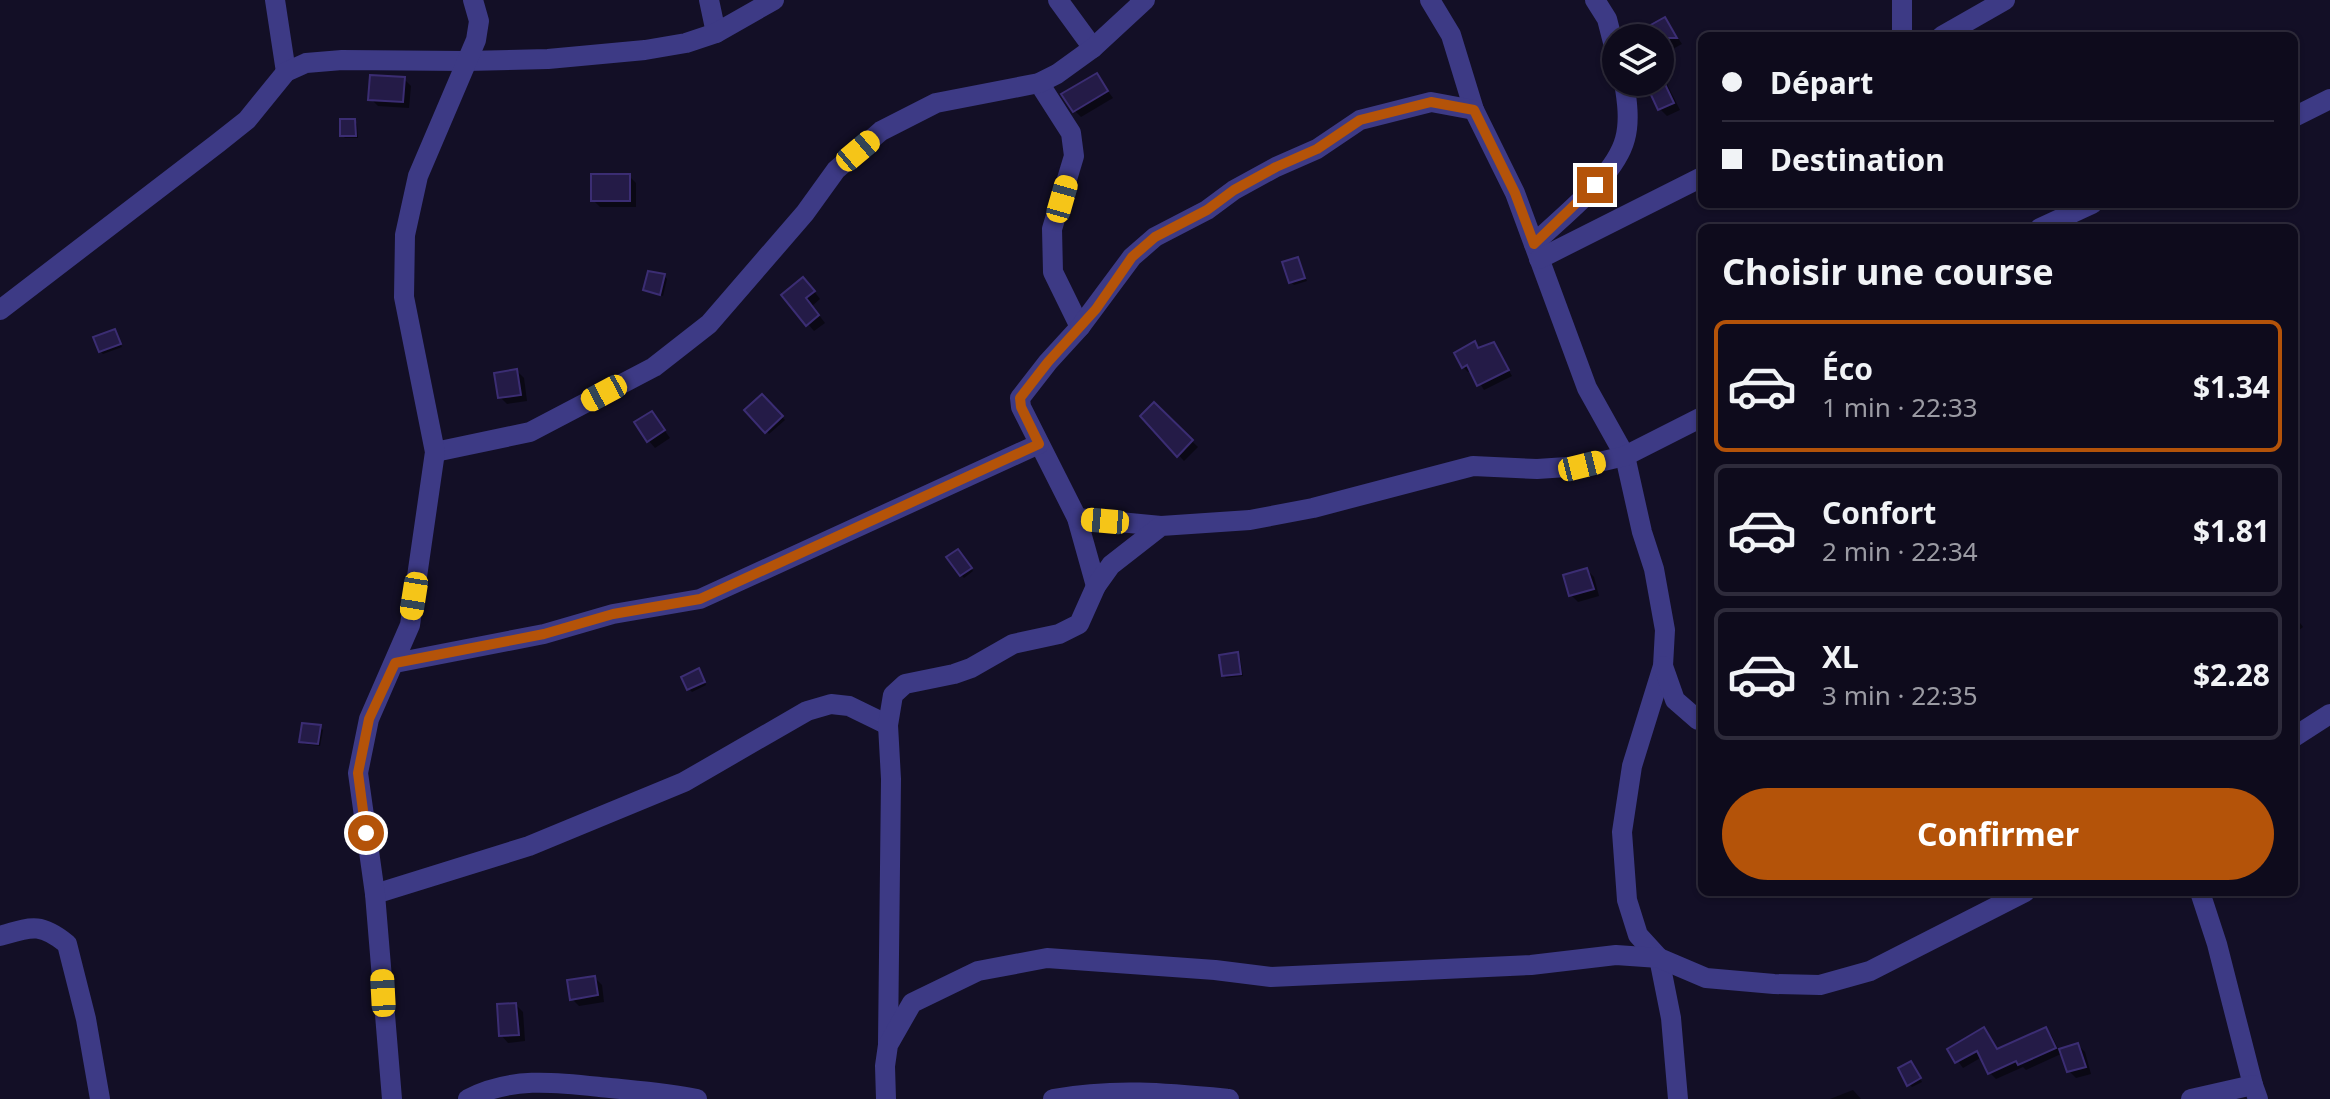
<!DOCTYPE html>
<html lang="fr">
<head>
<meta charset="utf-8">
<style>
  body { margin:0; font-family:"Noto Sans",sans-serif; background:#1c1929; color:#f1f3f6; height:100vh; display:flex; flex-direction:column; font-size:30px; white-space:nowrap }
  * { box-sizing:border-box; margin:0 }
  p { font-size:26px; color:#9b9ba3 }
  .icon { flex:none; width:44px; height:44px; fill:none; stroke:currentColor; stroke-width:2; stroke-linecap:round; stroke-linejoin:round }
  .map { position:relative; flex:1; overflow:hidden }
  .sheet { position:absolute; left:1698px; top:224px; width:600px; height:672px; display:flex; flex-direction:column; background:#0e0b1c; border-radius:12px; box-shadow:0 2px 6px #0004,0 0 0 2px #2e2b3b }
  .sheet>* { flex:none }
  .banner { position:absolute; left:1698px; top:32px; width:600px; height:176px; border-radius:12px; box-shadow:0 2px 6px #0004,0 0 0 2px #2e2b3b; display:grid; align-content:center; height:176px; padding:0 24px; background:#0e0b1c }
  .controls { position:absolute; left:1602px; top:24px; display:grid; gap:16px }
  .controls a { display:grid; place-items:center; width:72px; height:72px; border-radius:50%; background:#0e0b1c; box-shadow:0 2px 6px #0004,0 0 0 2px #2e2b3b; font-size:40px }
  .end { position:absolute; width:36px; height:36px; margin:-18px; border:10px solid #b45309; background:#fff; box-shadow:0 0 0 4px #fff }
  .from { border-radius:50% }
  .car { position:absolute; width:24px; height:48px; margin:-24px -12px; border-radius:10px; box-shadow:0 0 6px 2px #0007; background:linear-gradient(#f5c518 24%,#345 0 40%,#f5c518 0 76%,#345 0 86%,#f5c518 0) }
  .banner b { display:flex; align-items:center; gap:28px; height:76px; font-size:30px }
  .banner b+b { border-top:2px solid #2e2b3b }
  .banner i { width:20px; height:20px; background:#f1f3f6 }
  ul { padding:0; list-style:none }
  li { display:flex; align-items:center; gap:24px; height:132px; margin:0 16px 12px; padding:0 8px; border:4px solid #2e2b3b; border-radius:12px }
  li div { flex:1 }
  li b { display:block; font-size:30px }
  li em { font-style:normal; font-weight:700 }
  li.on { border-color:#b45309 }
  li>.icon { width:72px; height:72px; stroke-width:1.5 }
  h2 { padding:0 24px; font-size:36px; line-height:96px }
  .button { display:flex; gap:16px; margin-top:auto; padding:16px 24px }
  .button a { flex:1; height:92px; border-radius:48px; background:#b45309; color:#fff; font-size:32px; font-weight:700; line-height:92px; text-align:center }
  .map>svg:first-child { display:block }
  .shadow { fill:#0007 }
  .building { fill:#241b47; stroke:#3b2d73; stroke-width:2 }
  .lines { fill:none; stroke-linecap:round; stroke-linejoin:round }
  .minor { stroke:#3d3a85; stroke-width:20 }
  .route { stroke:#b45309; stroke-width:10 }
</style>
</head>
<body>
<div class="map">
<svg width="2330" height="1099" viewBox="0 0 2330 1099">
  <rect width="100%" height="100%" fill="#130f26"/>
  <g class="shadow">
    <polygon points="1665,19 1682,44 1667,52 1660,45 1660,38 1656,38"/>
    <polygon points="1096,75 1113,98 1081,117 1074,110"/>
    <polygon points="1660,75 1665,80 1680,110 1667,116 1660,109 1647,82 1660,82"/>
    <polygon points="404,79 411,86 409,108 378,106 371,99"/>
    <polygon points="354,121 357,124 358,138 345,138 342,135"/>
    <polygon points="629,176 636,183 636,207 600,207 593,200"/>
    <polygon points="1297,260 1307,281 1294,285 1291,282"/>
    <polygon points="664,276 667,279 663,296 645,290"/>
    <polygon points="810,286 820,299 812,306 825,323 814,331 783,295"/>
    <polygon points="117,335 122,347 103,354 100,351"/>
    <polygon points="1475,344 1480,349 1494,345 1512,376 1484,390 1472,370 1468,372 1463,367"/>
    <polygon points="517,371 524,378 527,401 507,404 500,397"/>
    <polygon points="762,396 785,420 769,434 747,410"/>
    <polygon points="1154,405 1198,447 1184,461 1143,416"/>
    <polygon points="652,413 670,438 655,448 649,441"/>
    <polygon points="960,554 973,571 964,578 961,575"/>
    <polygon points="1587,570 1594,577 1599,596 1578,602 1571,595"/>
    <polygon points="2294,615 2303,627 2294,634"/>
    <polygon points="1237,654 1240,657 1243,676 1226,678 1223,675"/>
    <polygon points="701,674 706,685 692,692 689,689"/>
    <polygon points="320,727 323,730 320,746 304,744 301,741"/>
    <polygon points="595,978 602,985 604,1002 579,1006 572,999"/>
    <polygon points="516,1005 523,1012 525,1041 508,1043 501,1035"/>
    <polygon points="2046,1029 2052,1036 2059,1051 2078,1045 2085,1052 2091,1074 2076,1078 2069,1071 2063,1053 2026,1070 2023,1067 1996,1079 1989,1072 1982,1057 1963,1068 1950,1050 1983,1030 1999,1051"/>
    <polygon points="1914,1066 1922,1082 1912,1087 1909,1084"/>
    <polygon points="1853,1090 1861,1099 1830,1099"/>
  </g>
  <g class="building">
    <polygon points="1665,17 1677,38 1654,38 1647,27"/>
    <polygon points="1097,73 1108,91 1073,112 1061,94"/>
    <polygon points="370,75 405,77 403,102 368,100"/>
    <polygon points="1645,82 1664,82 1674,103 1658,110"/>
    <polygon points="340,119 355,119 356,136 340,136"/>
    <rect x="591" y="174" width="39" height="27"/>
    <polygon points="1298,257 1305,278 1289,283 1282,262"/>
    <polygon points="648,271 665,274 660,295 643,290"/>
    <polygon points="803,277 815,291 806,298 819,315 806,326 781,295"/>
    <polygon points="115,329 121,344 99,352 93,337"/>
    <polygon points="1475,341 1478,348 1494,342 1509,370 1477,386 1467,365 1462,368 1454,353"/>
    <polygon points="517,369 521,395 498,398 494,373"/>
    <polygon points="762,394 783,416 765,433 744,410"/>
    <polygon points="1154,402 1193,440 1177,457 1140,416"/>
    <polygon points="652,411 665,430 647,442 634,422"/>
    <polygon points="958,549 972,568 960,576 946,557"/>
    <polygon points="1587,568 1594,589 1569,596 1563,575"/>
    <polygon points="1238,652 1241,674 1222,676 1219,655"/>
    <polygon points="699,668 705,682 687,690 681,677"/>
    <polygon points="302,723 321,725 318,744 299,742"/>
    <polygon points="595,976 598,995 570,1000 567,980"/>
    <polygon points="516,1003 519,1035 499,1036 497,1004"/>
    <polygon points="1984,1027 1997,1049 2046,1027 2056,1048 2018,1065 2016,1061 1988,1074 1977,1051 1955,1063 1947,1049"/>
    <polygon points="2078,1043 2086,1067 2067,1072 2059,1049"/>
    <polygon points="1911,1061 1921,1078 1907,1086 1898,1068"/>
  </g>
  <g class="lines">
    <g class="minor">
      <polyline points="275,0 286,72"/>
      <polyline points="709,0 716,33"/>
      <polyline points="1058,0 1093,48"/>
      <polyline points="1430,0 1451,35 1474,110 1515,193 1587,388 1625,456 1642,532 1654,569 1665,630 1663,666 1632,766 1622,832 1627,900 1638,935 1659,958 1671,1018 1678,1099"/>
      <polyline points="1595,0 1607,19 1616,54"/>
      <polyline points="1902,36 1902,0"/>
      <polyline points="1942,36 2005,0"/>
      <polyline points="1039,83 1071,133 1074,156 1052,229 1053,272 1080,327 1048,362 1020,398 1021,407 1077,518 1096,586"/>
      <polyline points="2294,117 2330,99"/>
      <polyline points="2040,228 2092,204"/>
      <path d="M 1534,244 C 1562,216 1615,177 1625,139 C 1630,121 1627,100 1624,82"/>
      <polyline points="1539,259 1702,177"/>
      <polyline points="0,310 218,143 247,120 286,72 306,63 342,60 466,61 548,59 645,50 686,43 716,33 774,0"/>
      <polyline points="1080,327 1132,257 1155,237 1207,210 1234,190 1276,167 1317,149 1360,120 1431,102 1474,110"/>
      <polyline points="435,452 530,432 654,367 709,324 805,213 836,170 881,131 936,103 1039,83 1057,74 1093,48 1145,0"/>
      <polyline points="1077,518 1161,526"/>
      <polyline points="395,663 544,634 613,614 700,599 1039,444"/>
      <polyline points="1663,666 1675,700 1698,720 1702,719"/>
      <polyline points="2294,737 2330,714"/>
      <polyline points="2200,892 2217,944 2253,1085"/>
      <polyline points="375,894 529,846 684,782 807,711 831,704 849,706 888,725"/>
      <path d="M 0,936 C 31,927 40,922 67,944 L 86,1019 L 100,1099"/>
      <polyline points="888,1043 891,779 888,725 893,695 905,684 954,674 971,668 1013,644 1059,634 1079,624 1096,586 1111,565 1161,526 1250,520 1313,508 1473,466 1537,469 1582,466 1625,456 1702,417"/>
      <polyline points="392,1099 375,894 358,773 369,719 410,625 435,452 404,297 405,235 418,176 476,40 479,21 473,0"/>
      <path d="M 468,1099 C 513,1075 562,1083 610,1088 C 640,1091 668,1093 697,1099"/>
      <polyline points="886,1099 885,1066 888,1045 912,1003 978,971 1047,958 1215,970 1271,977 1531,965 1616,955 1659,958 1706,978 1774,984 1820,985 1870,971 2025,892"/>
      <path d="M 1053,1099 C 1116,1088 1166,1093 1229,1099"/>
      <polyline points="2191,1099 2253,1085 2258,1099"/>
    </g>
  </g>
  <g class="lines">
    <polyline class="route" points="366,833 358,773 369,719 395,663 544,634 613,614 700,599 1039,444 1021,407 1020,398 1048,362 1096,309 1132,257 1155,237 1207,210 1234,190 1276,167 1317,149 1360,120 1431,102 1474,110 1515,193 1534,244 1595,185"/>
  </g>
</svg>
<div class="controls">
<a><svg class="icon" aria-label="layers" viewBox="0 0 24 24"><path d="M12 4l9 5-9 5-9-5zM3 14l9 5 9-5"/></svg></a>
</div>
<i class="end from" style="left:366px;top:833px"></i>
<i class="end" style="left:1595px;top:185px"></i>
<i class="car" style="left:858px;top:151px;rotate:50deg"></i>
<i class="car" style="left:1062px;top:199px;rotate:16deg"></i>
<i class="car" style="left:604px;top:393px;rotate:242deg"></i>
<i class="car" style="left:1582px;top:466px;rotate:76deg"></i>
<i class="car" style="left:1105px;top:521px;rotate:275deg"></i>
<i class="car" style="left:414px;top:596px;rotate:189deg"></i>
<i class="car" style="left:383px;top:993px;rotate:357deg"></i>
<div class="banner">
<b><i class="from"></i>Départ</b>
<b><i></i>Destination</b>
</div>
<section class="sheet">
<h2>Choisir une course</h2>
<ul>
<li class="on"><svg class="icon" aria-label="car" viewBox="0 0 24 24"><path d="M5 17H2v-5l4-1 3-4h7l3 4 3 1v5h-3M9 17h6M6 11h13"/><circle cx="7" cy="17" r="2"/><circle cx="17" cy="17" r="2"/></svg><div><b>Éco</b><p>1 min · 22:33</p></div><em>$1.34</em></li>
<li><svg class="icon" aria-label="car" viewBox="0 0 24 24"><path d="M5 17H2v-5l4-1 3-4h7l3 4 3 1v5h-3M9 17h6M6 11h13"/><circle cx="7" cy="17" r="2"/><circle cx="17" cy="17" r="2"/></svg><div><b>Confort</b><p>2 min · 22:34</p></div><em>$1.81</em></li>
<li><svg class="icon" aria-label="car" viewBox="0 0 24 24"><path d="M5 17H2v-5l4-1 3-4h7l3 4 3 1v5h-3M9 17h6M6 11h13"/><circle cx="7" cy="17" r="2"/><circle cx="17" cy="17" r="2"/></svg><div><b>XL</b><p>3 min · 22:35</p></div><em>$2.28</em></li>
</ul>
<div class="button"><a>Confirmer</a></div>
</section>
</div>
</body>
</html>
